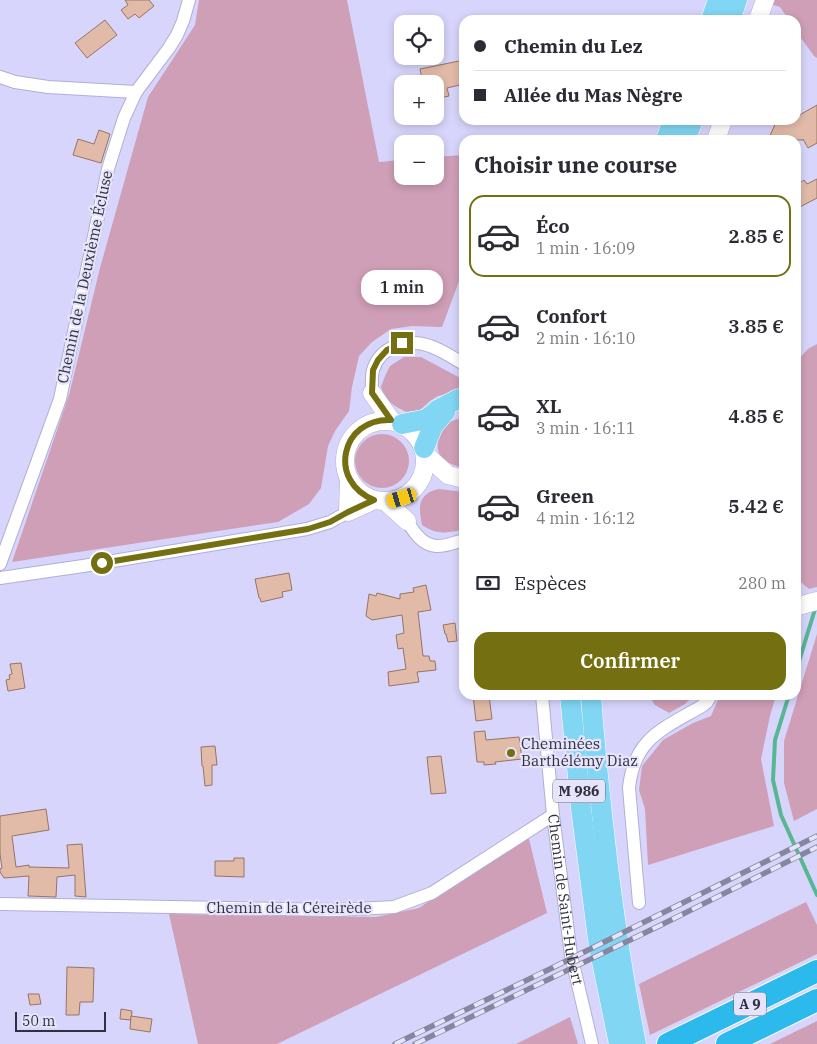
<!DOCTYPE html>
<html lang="fr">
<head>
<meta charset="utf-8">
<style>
  body { margin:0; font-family:"IBM Plex Serif",serif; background:#f2f2f3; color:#2b2b33; height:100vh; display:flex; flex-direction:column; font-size:19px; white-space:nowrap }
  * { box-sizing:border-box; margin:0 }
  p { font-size:16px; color:#7c7c81 }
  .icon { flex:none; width:28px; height:28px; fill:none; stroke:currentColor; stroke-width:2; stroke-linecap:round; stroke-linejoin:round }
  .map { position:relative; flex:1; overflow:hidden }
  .sheet { position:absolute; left:459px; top:135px; width:342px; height:565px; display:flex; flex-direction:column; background:#fff; border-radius:15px; box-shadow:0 2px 8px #0003 }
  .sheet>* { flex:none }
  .hud { position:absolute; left:459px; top:15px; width:342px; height:110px; border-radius:15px; box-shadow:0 2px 8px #0003; display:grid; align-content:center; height:110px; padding:0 15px; background:#fff }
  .fabs { position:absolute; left:394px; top:15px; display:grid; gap:10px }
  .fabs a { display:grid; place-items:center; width:50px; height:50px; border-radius:10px; background:#fff; box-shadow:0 2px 8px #0003; font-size:25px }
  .scale { position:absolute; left:15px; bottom:12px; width:91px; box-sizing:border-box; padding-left:5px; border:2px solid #31303f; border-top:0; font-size:14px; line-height:18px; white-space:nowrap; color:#31303f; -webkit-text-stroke:4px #e5e4fb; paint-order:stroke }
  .end { position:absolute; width:22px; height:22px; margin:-11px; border:6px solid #747011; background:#fff; box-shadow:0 0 0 2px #fff }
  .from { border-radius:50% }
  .bubble { position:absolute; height:35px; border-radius:15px; background:#fff; box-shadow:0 2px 8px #0003; font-size:16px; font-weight:600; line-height:35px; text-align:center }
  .car { position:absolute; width:15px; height:30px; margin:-15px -8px; border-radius:6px; box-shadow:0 0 4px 1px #0007; background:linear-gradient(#f5c518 24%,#345 0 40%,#f5c518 0 76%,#345 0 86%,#f5c518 0) }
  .hud b { display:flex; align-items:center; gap:18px; height:48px; font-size:19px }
  .hud b+b { border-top:1px solid #e1e1e2 }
  .hud i { width:12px; height:12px; background:#2b2b33 }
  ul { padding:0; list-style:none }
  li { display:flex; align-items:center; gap:15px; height:82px; margin:0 10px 8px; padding:0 5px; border:2px solid transparent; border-radius:15px }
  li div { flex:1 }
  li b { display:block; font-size:19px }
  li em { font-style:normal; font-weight:600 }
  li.on { border-color:#747011 }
  li>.icon { width:45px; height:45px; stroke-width:1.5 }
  h2 { padding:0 15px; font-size:22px; line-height:60px }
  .pay { display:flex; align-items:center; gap:12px; height:55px; padding:0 15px; font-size:19px }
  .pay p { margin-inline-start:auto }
  .primary-button { display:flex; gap:10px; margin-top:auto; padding:10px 15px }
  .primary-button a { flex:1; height:58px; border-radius:15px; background:#747011; color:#fff; font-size:20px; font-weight:600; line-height:58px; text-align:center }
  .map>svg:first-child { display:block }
  .green { fill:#cf9fb7 }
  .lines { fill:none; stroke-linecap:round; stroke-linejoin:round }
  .stream { stroke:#58b693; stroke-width:4 }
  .building { fill:#e2bba8; stroke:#987463 }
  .street-casing { stroke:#b0afd3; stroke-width:14 }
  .secondary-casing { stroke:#b0afd3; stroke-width:19 }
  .primary-casing { stroke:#fff; stroke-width:21 }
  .highway-casing { stroke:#fff; stroke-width:24 }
  .street { stroke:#fff; stroke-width:12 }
  .secondary { stroke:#fff; stroke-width:18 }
  .primary { stroke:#80d6f3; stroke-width:20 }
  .highway { stroke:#2bbaeb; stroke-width:22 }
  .rail-casing { stroke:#8786a0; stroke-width:5.5 }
  .rail { stroke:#e5e4fb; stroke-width:4; stroke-dasharray:11; stroke-linecap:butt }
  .route { stroke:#747011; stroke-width:6 }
  .poi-dot { fill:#747011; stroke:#e5e4fb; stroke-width:2 }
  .labels { text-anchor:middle; stroke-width:4.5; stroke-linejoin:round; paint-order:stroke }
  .shield { fill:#e5e4fb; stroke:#676677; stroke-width:1 }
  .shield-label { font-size:14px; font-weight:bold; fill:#31303f }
  .street-label { font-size:15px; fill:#31303f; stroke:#e5e4fb }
  .poi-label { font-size:15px; fill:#31303f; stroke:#e5e4fb; text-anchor:start }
</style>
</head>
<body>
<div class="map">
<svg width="817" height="1044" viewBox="0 0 817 1044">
  <rect width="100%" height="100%" fill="#d7d5fb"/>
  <g class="green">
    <polygon points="199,0 347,0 379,162 402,160 402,176 435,176 435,157 464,155 464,268 442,327 412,326 391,329 372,342 359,356 352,387 349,411 335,431 328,446 321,488 309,504 278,522 12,562 69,395 100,268 148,97 195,25"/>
    <polygon points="775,0 817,0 817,58 814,56 796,31 796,20 789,20 780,7 773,5"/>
    <polygon points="817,344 817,587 809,589 796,578 796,362 808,349"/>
    <polygon points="404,357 421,357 464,380 464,390 438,396 430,401 420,410 406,412 395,406 385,398 381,387 385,376 390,366"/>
    <path d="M 462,418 L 464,418 L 464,468 C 448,464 435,459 438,440 C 438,437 439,431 441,429 C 445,422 455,420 462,418 Z"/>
    <circle cx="382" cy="461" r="27"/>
    <path d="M 439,489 L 464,492 L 464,530 C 446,532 438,536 422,525 C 420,514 417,501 427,494 C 430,491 435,490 439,489 Z"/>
    <polygon points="817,634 817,809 794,821 784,783 784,741"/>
    <polygon points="648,695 694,695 685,704 669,713 655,705"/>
    <polygon points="720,695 776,695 770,716 761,759 774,826 648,865 645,809 639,790 642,766 663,740 693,723 711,716"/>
    <polygon points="528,835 547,913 277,1044 198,1044 169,914 376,917 419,908"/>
    <polygon points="806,902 817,925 817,954 650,1035 639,984"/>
    <polygon points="570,1017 578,1044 516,1044"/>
    <polygon points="817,1021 817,1044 770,1044"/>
  </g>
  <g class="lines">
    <g class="stream">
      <polyline points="796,671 816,606"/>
      <polyline points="789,695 775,740 773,780 781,815 817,895"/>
    </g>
  </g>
  <g class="building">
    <polygon points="125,0 149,0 154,6 139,18 135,14 128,19 121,10 128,5"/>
    <polygon points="105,20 117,35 87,58 75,43"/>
    <polygon points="464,60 464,84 447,88 449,96 435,99 435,84 423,84 420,69"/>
    <polygon points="817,105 817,143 808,148 803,139 803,140 768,140 777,120 796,120 796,117"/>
    <polygon points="99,130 110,134 101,163 73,155 78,139 94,144"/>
    <polygon points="817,179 817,198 796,209 796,186 804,180 807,184"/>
    <polygon points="289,573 292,590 282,592 283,597 261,602 260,598 259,598 255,579"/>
    <polygon points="426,585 431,610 418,612 423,656 429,656 430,661 435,661 436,670 417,672 419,682 389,686 388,672 406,669 403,648 398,649 396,635 404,633 402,615 372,620 366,616 369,594 376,596 377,593 400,599 400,594 414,592 413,588"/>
    <polygon points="455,623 457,641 448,642 446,634 445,634 443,625"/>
    <polygon points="21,663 25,688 8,691 6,680 10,679 9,675 12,674 10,664"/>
    <polygon points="473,695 489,695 492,719 476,721"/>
    <polygon points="485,731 486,740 519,737 522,759 495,762 496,764 484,765 484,762 477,762 474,732"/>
    <polygon points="215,746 217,765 212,765 212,785 205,786 203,766 202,766 201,747"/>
    <polygon points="441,756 446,793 431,794 427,757"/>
    <polygon points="46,809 49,830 12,836 16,867 29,865 29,867 69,868 67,845 82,844 86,897 75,896 75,875 57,877 56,897 28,896 29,876 4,878 0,872 0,869 2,868 0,854 0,816"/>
    <polygon points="234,858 244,858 244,877 215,876 215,861 234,861"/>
    <polygon points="67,967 94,968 93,1002 80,1002 79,1015 66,1015"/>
    <polygon points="28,994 39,994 41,1004 30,1005"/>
    <polygon points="121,1009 132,1011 131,1020 120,1019"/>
    <polygon points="131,1016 152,1019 150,1032 130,1029"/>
  </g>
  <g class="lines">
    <g class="street-casing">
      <g id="street">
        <polyline points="0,77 15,82 48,87 136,92"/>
        <path d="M 372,393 C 372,386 371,377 373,370 C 380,346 408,338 430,346 C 442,350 453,358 464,364"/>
        <path d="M 407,521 C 414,532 422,545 436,546 C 445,547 455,542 464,540"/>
        <polyline points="0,564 60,399 108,169 124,118 136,92 169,48 177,35 183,21 189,0"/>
        <polyline points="0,578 83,566 307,529 330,522 348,512"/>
        <path id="s1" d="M 542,695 L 553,815 L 571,955 L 592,1044"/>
        <path d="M 639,903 L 629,788 C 634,738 663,729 702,706 L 707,702 L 711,695"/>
        <polyline points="0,904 336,910 394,907 432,893 553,815"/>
      </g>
    </g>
    <g class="secondary-casing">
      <g id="secondary">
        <polyline points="758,20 765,0"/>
        <polyline points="716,140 723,120"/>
        <polyline points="372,393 391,420"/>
        <circle cx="385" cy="461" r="40"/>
        <polyline points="426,455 448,475 464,479"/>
        <polyline points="349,479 348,512 374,500"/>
        <polyline points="385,501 407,521"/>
        <polyline points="796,607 809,603 817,601"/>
      </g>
    </g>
    <g class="primary-casing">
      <g id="primary">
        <polyline points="711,20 718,0"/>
        <polyline points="730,20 737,0"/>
        <polyline points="666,140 673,120"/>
        <polyline points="685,140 693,120"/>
        <polyline points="402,424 427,419 439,409 458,399 464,400"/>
        <polyline points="424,448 433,426 445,412"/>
        <polyline points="570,695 581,808 599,947 619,1044"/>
        <path d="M 591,695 C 594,741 599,787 604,832 C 612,903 622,974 636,1044"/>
      </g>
    </g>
    <g class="highway-casing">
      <g id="highway">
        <polyline points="668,1044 817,971"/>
        <polyline points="727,1044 817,1000"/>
      </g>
    </g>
    <use href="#street" class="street"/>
    <use href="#secondary" class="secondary"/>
    <use href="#primary" class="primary"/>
    <use href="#highway" class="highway"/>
    <g class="rail-casing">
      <g id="rail">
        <polyline points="395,1044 552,968 817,836"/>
        <polyline points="415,1044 661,925 817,847"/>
      </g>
    </g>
    <use href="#rail" class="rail"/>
  </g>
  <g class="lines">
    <path class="route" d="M 102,563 L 308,529 L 330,522 L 348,512 L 374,500 C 327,481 341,418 391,420 L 372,393 L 373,370 L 378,360 L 387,350 L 402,343"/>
  </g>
  <circle class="poi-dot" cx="511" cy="753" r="5"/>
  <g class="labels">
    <g class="shield">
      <rect x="553" y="779.5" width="52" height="23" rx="4"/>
      <rect x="734" y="992.5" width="32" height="23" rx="4"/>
    </g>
    <g class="shield-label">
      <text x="579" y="796">M 986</text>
      <text x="750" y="1009">A 9</text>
    </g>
    <g class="street-label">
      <text transform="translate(85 277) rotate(-78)" y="5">Chemin de la Deuxième Écluse</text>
      <text dy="5" stroke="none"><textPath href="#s1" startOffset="206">Chemin de Saint-Hubert</textPath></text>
      <text x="289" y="913">Chemin de la Céreirède</text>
    </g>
    <g class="poi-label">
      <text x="521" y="749">Cheminées<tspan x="521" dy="17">Barthélémy Diaz</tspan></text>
    </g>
  </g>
</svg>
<div class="fabs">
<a><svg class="icon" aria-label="locate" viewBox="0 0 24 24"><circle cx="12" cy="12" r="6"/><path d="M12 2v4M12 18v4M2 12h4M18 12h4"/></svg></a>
<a>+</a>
<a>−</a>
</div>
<div class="scale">50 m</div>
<i class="end from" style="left:102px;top:563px"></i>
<i class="end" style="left:402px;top:343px"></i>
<div class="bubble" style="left:361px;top:270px;width:82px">1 min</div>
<i class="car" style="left:402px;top:498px;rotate:253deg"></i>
<div class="hud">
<b><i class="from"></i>Chemin du Lez</b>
<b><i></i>Allée du Mas Nègre</b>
</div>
<section class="sheet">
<h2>Choisir une course</h2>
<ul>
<li class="on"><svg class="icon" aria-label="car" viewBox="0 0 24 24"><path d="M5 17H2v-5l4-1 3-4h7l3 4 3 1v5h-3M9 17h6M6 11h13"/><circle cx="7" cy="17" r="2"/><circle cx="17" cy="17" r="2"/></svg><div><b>Éco</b><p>1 min · 16:09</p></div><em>2.85 €</em></li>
<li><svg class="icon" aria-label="car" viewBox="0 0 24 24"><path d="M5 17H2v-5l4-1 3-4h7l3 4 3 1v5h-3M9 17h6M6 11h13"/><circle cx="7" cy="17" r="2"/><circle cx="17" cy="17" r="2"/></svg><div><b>Confort</b><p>2 min · 16:10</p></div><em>3.85 €</em></li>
<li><svg class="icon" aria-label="car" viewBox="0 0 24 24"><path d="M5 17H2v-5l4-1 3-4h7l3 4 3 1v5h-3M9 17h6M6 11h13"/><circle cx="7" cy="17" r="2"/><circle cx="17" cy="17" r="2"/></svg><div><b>XL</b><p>3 min · 16:11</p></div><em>4.85 €</em></li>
<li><svg class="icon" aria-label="car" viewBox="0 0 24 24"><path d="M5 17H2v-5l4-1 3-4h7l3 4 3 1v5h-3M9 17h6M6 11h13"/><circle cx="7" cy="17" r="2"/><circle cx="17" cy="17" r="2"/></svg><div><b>Green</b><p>4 min · 16:12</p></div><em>5.42 €</em></li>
</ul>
<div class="pay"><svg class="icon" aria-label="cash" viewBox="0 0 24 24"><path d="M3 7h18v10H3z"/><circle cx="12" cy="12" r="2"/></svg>Espèces<p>280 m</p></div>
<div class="primary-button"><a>Confirmer</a></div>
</section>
</div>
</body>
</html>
